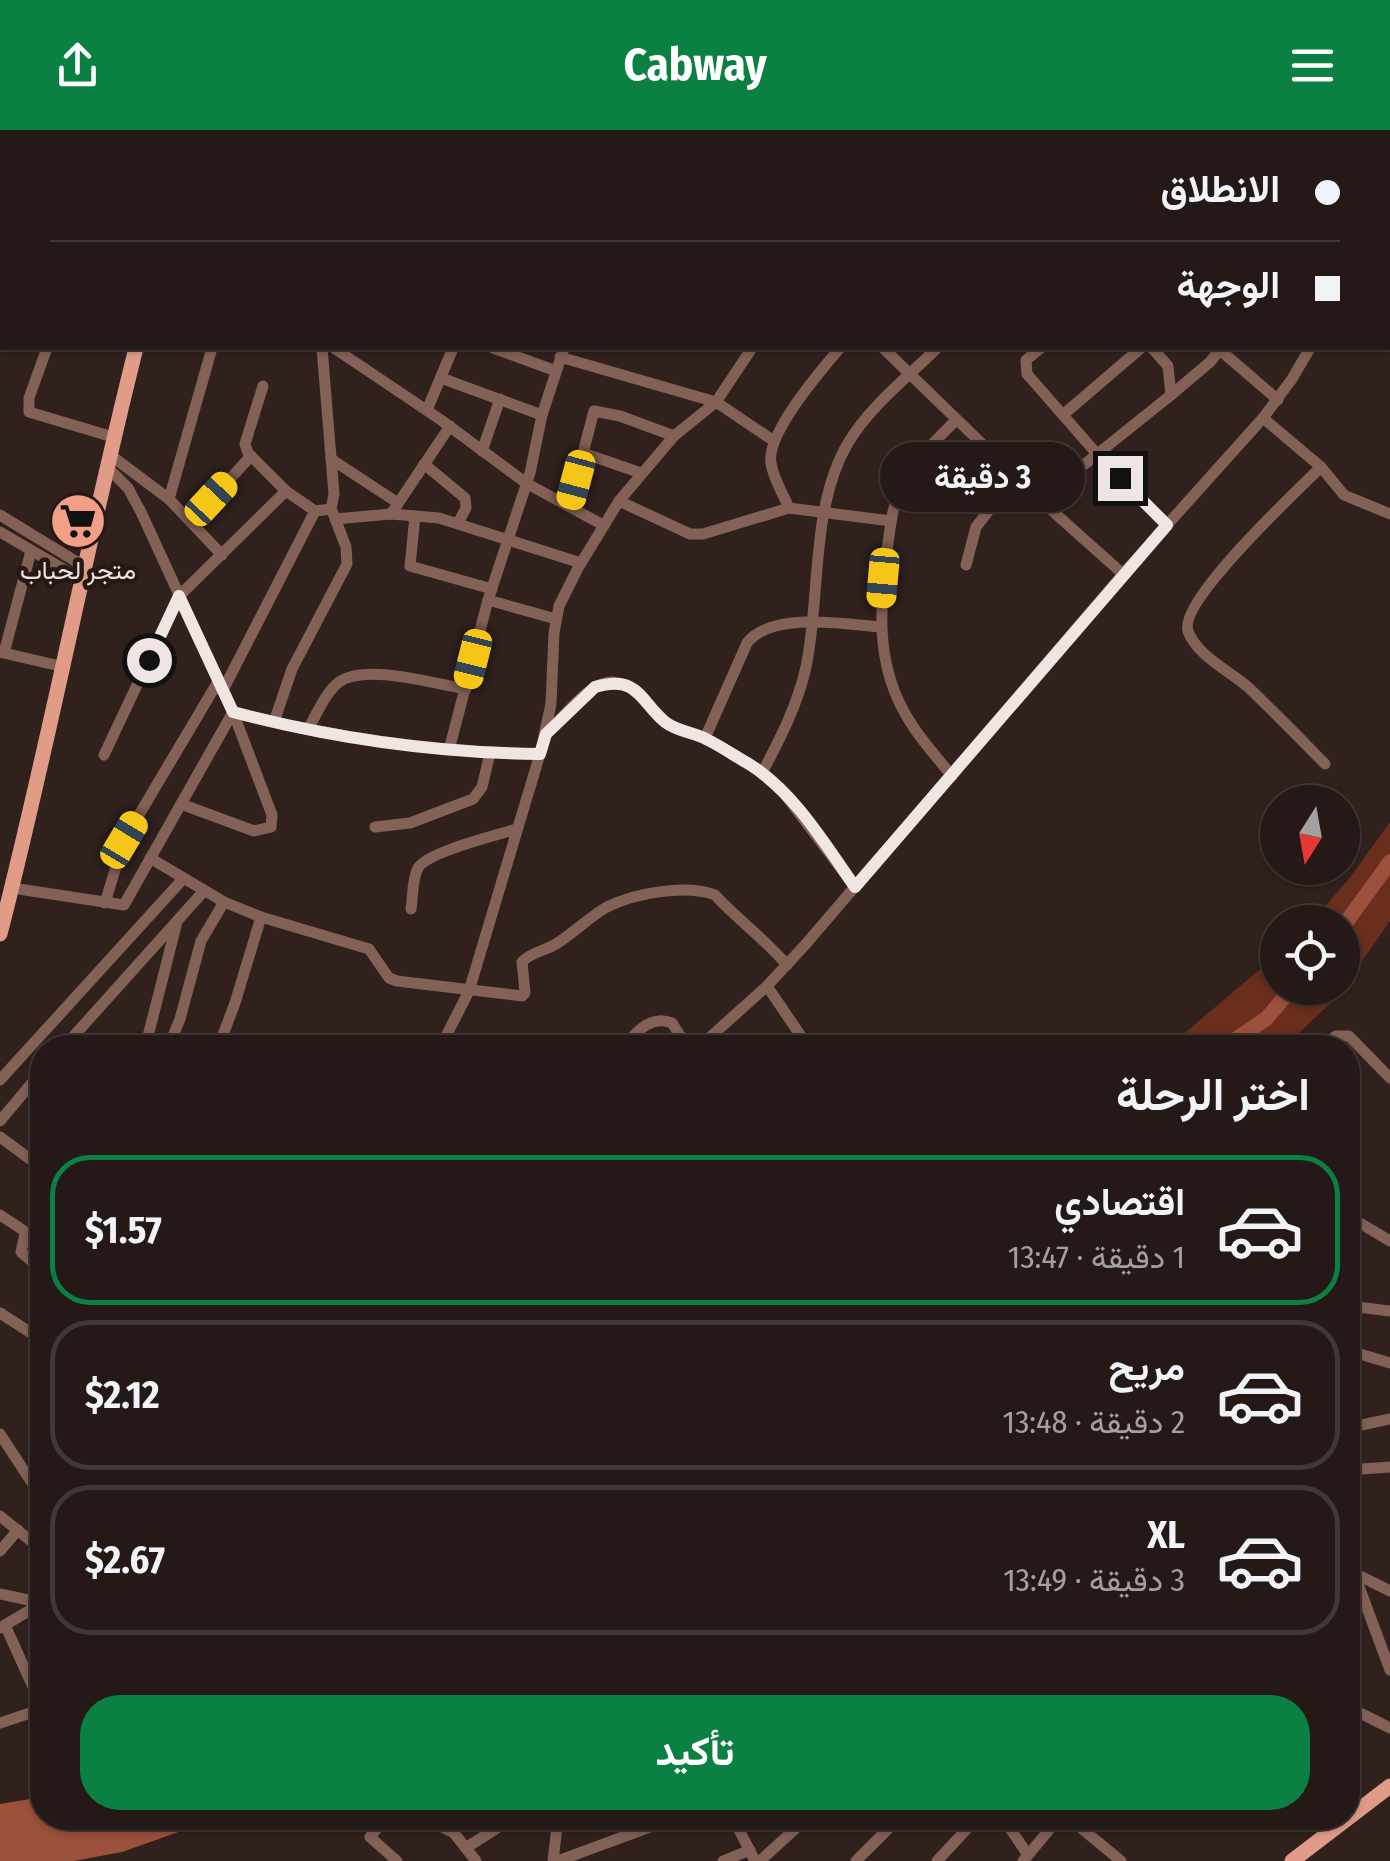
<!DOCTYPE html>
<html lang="ar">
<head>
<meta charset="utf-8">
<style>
  body { margin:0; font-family:"Fira Sans Condensed",Vazirmatn,sans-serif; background:#302623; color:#f1f3f6; direction:rtl; height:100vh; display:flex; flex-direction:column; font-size:38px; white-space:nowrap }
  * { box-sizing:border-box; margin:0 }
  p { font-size:32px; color:#a3a0a1 }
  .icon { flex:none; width:55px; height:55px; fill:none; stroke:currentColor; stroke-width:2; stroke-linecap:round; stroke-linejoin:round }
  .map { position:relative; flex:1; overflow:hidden; direction:ltr }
  .drawer { position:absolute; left:30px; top:905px; width:1330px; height:795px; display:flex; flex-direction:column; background:#241916; border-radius:40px; box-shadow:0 2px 8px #0004,0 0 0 2px #413835; direction:rtl }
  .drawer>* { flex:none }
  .banner { position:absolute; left:0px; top:0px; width:1390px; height:220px; box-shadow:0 2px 8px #0004,0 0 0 2px #413835; direction:rtl; display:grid; align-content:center; height:220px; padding:0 50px; background:#241916 }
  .needle { width:65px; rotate:191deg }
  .controls { position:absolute; left:1260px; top:655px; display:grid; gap:20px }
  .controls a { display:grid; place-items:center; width:100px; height:100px; border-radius:50%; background:#241916; box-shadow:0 2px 8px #0004,0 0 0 2px #413835; font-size:50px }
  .end { position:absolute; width:45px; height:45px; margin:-22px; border:12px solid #efe5e2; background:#111; box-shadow:0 0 0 5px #111 }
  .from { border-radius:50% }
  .bubble { position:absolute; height:70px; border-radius:35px; background:#241916; box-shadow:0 2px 8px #0004,0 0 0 2px #413835; font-size:32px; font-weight:700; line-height:70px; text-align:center; direction:rtl }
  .car { position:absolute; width:30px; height:60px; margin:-30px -15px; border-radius:12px; box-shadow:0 0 8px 2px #0007; background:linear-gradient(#f5c518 24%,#345 0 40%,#f5c518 0 76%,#345 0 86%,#f5c518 0) }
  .banner b { display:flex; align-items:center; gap:35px; height:95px; font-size:38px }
  .banner b+b { border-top:2px solid #413835 }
  .banner i { width:25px; height:25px; background:#f1f3f6 }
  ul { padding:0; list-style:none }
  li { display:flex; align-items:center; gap:30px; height:150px; margin:0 20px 15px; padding:0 30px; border:5px solid #413835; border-radius:40px }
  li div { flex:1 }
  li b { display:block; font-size:38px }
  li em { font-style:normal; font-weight:700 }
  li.on { border-color:#0b8043 }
  li>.icon { width:90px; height:90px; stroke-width:1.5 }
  h2 { padding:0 50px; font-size:45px; line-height:120px }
  .button { display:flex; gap:20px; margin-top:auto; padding:20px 50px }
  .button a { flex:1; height:115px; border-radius:40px; background:#0b8043; color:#fff; font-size:40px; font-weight:700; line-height:115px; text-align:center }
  header { display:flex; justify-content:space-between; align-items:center; height:130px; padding:0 50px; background:#0b8043; color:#fff; font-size:45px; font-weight:700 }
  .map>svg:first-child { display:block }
  .green { fill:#6b2e1d }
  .water { fill:#9b513b }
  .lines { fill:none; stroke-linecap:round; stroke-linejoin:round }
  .river { stroke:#9b513b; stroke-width:15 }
  .minor { stroke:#836157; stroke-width:11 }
  .major { stroke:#e19c88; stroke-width:15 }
  .route { stroke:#efe5e2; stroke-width:12 }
  .labels { text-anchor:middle; stroke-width:9; stroke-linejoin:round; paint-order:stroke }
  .poi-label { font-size:25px; fill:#efe5e2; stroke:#261814 }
</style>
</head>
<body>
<header><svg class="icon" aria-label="menu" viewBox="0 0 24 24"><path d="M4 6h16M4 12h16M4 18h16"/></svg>Cabway<svg class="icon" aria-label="share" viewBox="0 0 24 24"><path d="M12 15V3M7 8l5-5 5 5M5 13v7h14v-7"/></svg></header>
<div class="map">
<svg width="1390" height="1731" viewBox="0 0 1390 1731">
  <rect width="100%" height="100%" fill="#30211d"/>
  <polygon class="green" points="1390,692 1390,791 1337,867 1284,917 1168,917 1277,825 1278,858 1342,858 1342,792 1311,792 1349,749"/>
  <polygon class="water" points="42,1667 42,1688 218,1688 122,1722 74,1731 0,1731 0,1674"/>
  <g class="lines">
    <g class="river">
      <polyline points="1342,798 1390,732"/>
      <polyline points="1223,918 1267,888 1292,858"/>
    </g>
    <g class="minor">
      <polyline points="10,0 14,2"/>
      <polyline points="118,0 125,2"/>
      <polyline points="309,0 309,2"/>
      <polyline points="317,0 323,2"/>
      <polyline points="538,0 544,2"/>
      <polyline points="615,0 616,2"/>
      <polyline points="979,0 981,2"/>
      <polyline points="1252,0 1255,2"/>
      <polyline points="1307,0 1316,2"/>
      <polyline points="79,2 80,0"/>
      <polyline points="423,2 424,0"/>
      <polyline points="493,2 494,0"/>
      <polyline points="644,2 644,0"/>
      <polyline points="697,2 698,0"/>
      <polyline points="749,2 750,0"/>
      <polyline points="802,2 803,0"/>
      <polyline points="854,2 855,0"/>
      <polyline points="1065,2 1070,0"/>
      <polyline points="1271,2 1284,0"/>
      <polyline points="1388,31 1390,32"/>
      <polyline points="1388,48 1390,44"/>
      <polyline points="47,218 29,268 29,282 113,307"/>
      <polyline points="334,218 441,290 526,353 603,395"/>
      <polyline points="493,218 556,241"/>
      <polyline points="883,218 1040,370 1123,444"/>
      <polyline points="1041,218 1026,230 1027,244 1097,324 1167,395"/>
      <polyline points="1152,218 1168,236 1171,265"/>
      <polyline points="1220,220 1278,270"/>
      <polyline points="560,227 716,272 774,311"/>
      <polyline points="441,248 542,285"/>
      <polyline points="263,256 245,314 248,323 286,361 315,381 331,379 334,364 322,218"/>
      <polyline points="427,280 453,218"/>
      <polyline points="1064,284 1141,218"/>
      <polyline points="1263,288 1321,337 1344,365 1390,384"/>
      <polyline points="482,321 500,269"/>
      <polyline points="583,323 641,343"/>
      <polyline points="109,324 169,369 222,425"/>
      <polyline points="331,329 398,373"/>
      <polyline points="424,334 465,368 466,378 458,393"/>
      <path d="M 107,337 L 128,358 L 141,382 L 233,582 C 333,608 437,622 540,624"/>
      <path d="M 1321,337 C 1297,361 1178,471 1188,501 C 1196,525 1231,542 1249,558 C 1275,583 1300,608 1325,634"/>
      <polyline points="169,369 212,218"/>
      <polyline points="1040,370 1171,265 1210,232 1221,218"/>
      <polyline points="619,371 690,404 703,404 789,378 891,391"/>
      <polyline points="569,376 594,281 620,286 674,306"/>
      <path d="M 789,378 C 783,364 773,348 771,333 C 766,304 821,240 840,218"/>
      <polyline points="391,384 450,296"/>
      <polyline points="0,385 85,437"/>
      <polyline points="415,386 410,436 492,459"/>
      <polyline points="335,389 391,384 439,388 581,433"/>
      <polyline points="191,391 251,326"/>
      <polyline points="0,402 82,450"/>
      <polyline points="966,435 976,397 1015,347"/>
      <polyline points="488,470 556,489"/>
      <polyline points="0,522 64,537"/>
      <polyline points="4,523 31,421"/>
      <polyline points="223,560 315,381"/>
      <polygon points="233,582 272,685 271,697 254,701 181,674"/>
      <polyline points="274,592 292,539 347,434 346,417 333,383"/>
      <path d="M 308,599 C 317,584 325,563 339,552 C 366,533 434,554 466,559"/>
      <path d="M 547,603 C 561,589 575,571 592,559 C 627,535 646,578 669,594 C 680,601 692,604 705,608"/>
      <polyline points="449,620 488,470 530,343 542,285 564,218"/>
      <polyline points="104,625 179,466 286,361"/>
      <path d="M 762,643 C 780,609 798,574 806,537 C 821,465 810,378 848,313 C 870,276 908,247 937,218"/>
      <path d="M 952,646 C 934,624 915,603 902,578 C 876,528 880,475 887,421 C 890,398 892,375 903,354 C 916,329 936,310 956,290"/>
      <polyline points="375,697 410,693 473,669 482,657 490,623"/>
      <path d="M 150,728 L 224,772 L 261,787 L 369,819 L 389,848 L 397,851 L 522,866 L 525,863 L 522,832 C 531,822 545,821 556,814 C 574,803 589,787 607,777 C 635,763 686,754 715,765 C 738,790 765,809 787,835"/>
      <path d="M 855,757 L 783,662 L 756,638 L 705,608 L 747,513 C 772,481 845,494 881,497"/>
      <polyline points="12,758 124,775 181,674"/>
      <polyline points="105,773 124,710 219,550"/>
      <path d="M 411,779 C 413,767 412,749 418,738 C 427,722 497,705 517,699"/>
      <polyline points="767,856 809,918"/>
      <polyline points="63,918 203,762"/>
      <polyline points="145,918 176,796"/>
      <polyline points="168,918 180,889 201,811 224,772"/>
      <polyline points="218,918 235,873 261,787"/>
      <polyline points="440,918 469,861 540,624 551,574 554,503 559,476 578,438 619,371 674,306 716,272 752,218"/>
      <path d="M 622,918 C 636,903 650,884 672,893 L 688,918"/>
      <polyline points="698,918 767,856 805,815 1123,444 1263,288 1292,249 1310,218"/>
      <polyline points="1318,918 1336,906 1349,906 1390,948"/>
      <polyline points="0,950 183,749"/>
      <polyline points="0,991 42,941"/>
      <polyline points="0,1007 42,1038"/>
      <polyline points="0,1085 23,1100 25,1104 21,1122 42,1140"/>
      <polyline points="1348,1086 1390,1111"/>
      <polyline points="1350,1176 1390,1181"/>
      <polyline points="0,1183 42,1210"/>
      <polyline points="1350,1221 1390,1233"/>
      <polyline points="1348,1232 1353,1176"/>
      <polyline points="1348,1298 1390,1289"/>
      <polyline points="0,1304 42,1368"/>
      <polyline points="1348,1340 1390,1337"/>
      <polyline points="0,1386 42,1420"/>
      <polyline points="29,1408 42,1391"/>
      <polyline points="0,1421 18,1400"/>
      <polyline points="1354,1443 1390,1540"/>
      <polyline points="1354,1443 1390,1461"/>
      <polyline points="0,1464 42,1473"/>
      <polyline points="5,1495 42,1577"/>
      <polyline points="0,1498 42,1473"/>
      <polyline points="1348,1577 1390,1598"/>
      <polyline points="0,1593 42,1579"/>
      <polyline points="395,1688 379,1696 370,1707 397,1731"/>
      <polyline points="425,1688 454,1703 476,1731"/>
      <polyline points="733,1688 755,1731"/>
      <polyline points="1003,1688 1028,1725"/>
      <polyline points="1069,1688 1121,1731"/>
      <polyline points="467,1717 513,1688"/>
      <polyline points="553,1731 558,1688"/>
      <polyline points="558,1731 674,1688"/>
      <polyline points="723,1731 750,1720"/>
      <polyline points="760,1731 807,1688"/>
      <polyline points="856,1731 899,1688"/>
      <polyline points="937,1731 977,1688"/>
      <polyline points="1023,1731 1059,1688"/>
    </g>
    <g class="major">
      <polyline points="205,2 206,0"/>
      <path d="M 0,804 C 50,610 87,412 136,218"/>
      <polyline points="1292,1731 1390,1656"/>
    </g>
  </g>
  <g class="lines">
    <path class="route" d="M 149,530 L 179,466 L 233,582 C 332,608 438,623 540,624 L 546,604 L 595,557 C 638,544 640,571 665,592 C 678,602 694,602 708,610 C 722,617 735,626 749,634 C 794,662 825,714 855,757 L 1167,395 L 1120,348"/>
  </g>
  <defs>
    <g id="supermarket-disc" transform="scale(2.875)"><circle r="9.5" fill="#f39f86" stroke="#261814"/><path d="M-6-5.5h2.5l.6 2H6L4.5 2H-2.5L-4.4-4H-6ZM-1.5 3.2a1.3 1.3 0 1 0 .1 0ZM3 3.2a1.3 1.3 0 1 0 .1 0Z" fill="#111"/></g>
  </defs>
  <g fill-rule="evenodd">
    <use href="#supermarket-disc" x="78" y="391"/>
  </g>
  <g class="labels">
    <g class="poi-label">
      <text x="78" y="449">متجر لحباب</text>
    </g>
  </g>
</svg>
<div class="controls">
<a><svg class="needle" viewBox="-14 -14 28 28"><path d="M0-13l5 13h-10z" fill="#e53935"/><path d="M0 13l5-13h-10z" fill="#a3a0a1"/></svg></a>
<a><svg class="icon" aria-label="locate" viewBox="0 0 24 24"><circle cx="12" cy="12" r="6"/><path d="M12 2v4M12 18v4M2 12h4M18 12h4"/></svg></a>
</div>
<i class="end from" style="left:149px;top:530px"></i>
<i class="end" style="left:1120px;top:348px"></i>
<div class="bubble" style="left:880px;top:312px;width:205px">3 دقيقة</div>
<i class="car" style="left:576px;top:350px;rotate:195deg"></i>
<i class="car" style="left:211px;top:369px;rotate:43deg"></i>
<i class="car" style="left:883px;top:448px;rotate:185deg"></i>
<i class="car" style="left:473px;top:529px;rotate:194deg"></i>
<i class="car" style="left:124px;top:710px;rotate:31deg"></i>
<div class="banner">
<b><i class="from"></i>الانطلاق</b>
<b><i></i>الوجهة</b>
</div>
<section class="drawer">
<h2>اختر الرحلة</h2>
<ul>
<li class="on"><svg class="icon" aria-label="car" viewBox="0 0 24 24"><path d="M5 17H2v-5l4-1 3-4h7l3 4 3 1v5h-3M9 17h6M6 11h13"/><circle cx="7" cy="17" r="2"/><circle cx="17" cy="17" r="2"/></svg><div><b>اقتصادي</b><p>1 دقيقة · 13:47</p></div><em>$1.57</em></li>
<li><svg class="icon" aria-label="car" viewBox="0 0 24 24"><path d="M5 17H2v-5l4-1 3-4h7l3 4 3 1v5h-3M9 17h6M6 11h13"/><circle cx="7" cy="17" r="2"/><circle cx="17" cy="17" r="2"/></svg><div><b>مريح</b><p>2 دقيقة · 13:48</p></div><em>$2.12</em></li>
<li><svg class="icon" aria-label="car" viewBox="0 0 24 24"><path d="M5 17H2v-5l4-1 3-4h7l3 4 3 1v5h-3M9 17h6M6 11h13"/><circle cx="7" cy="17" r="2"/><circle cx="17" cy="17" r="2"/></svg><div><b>XL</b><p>3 دقيقة · 13:49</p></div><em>$2.67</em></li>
</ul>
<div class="button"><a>تأكيد</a></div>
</section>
</div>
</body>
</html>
